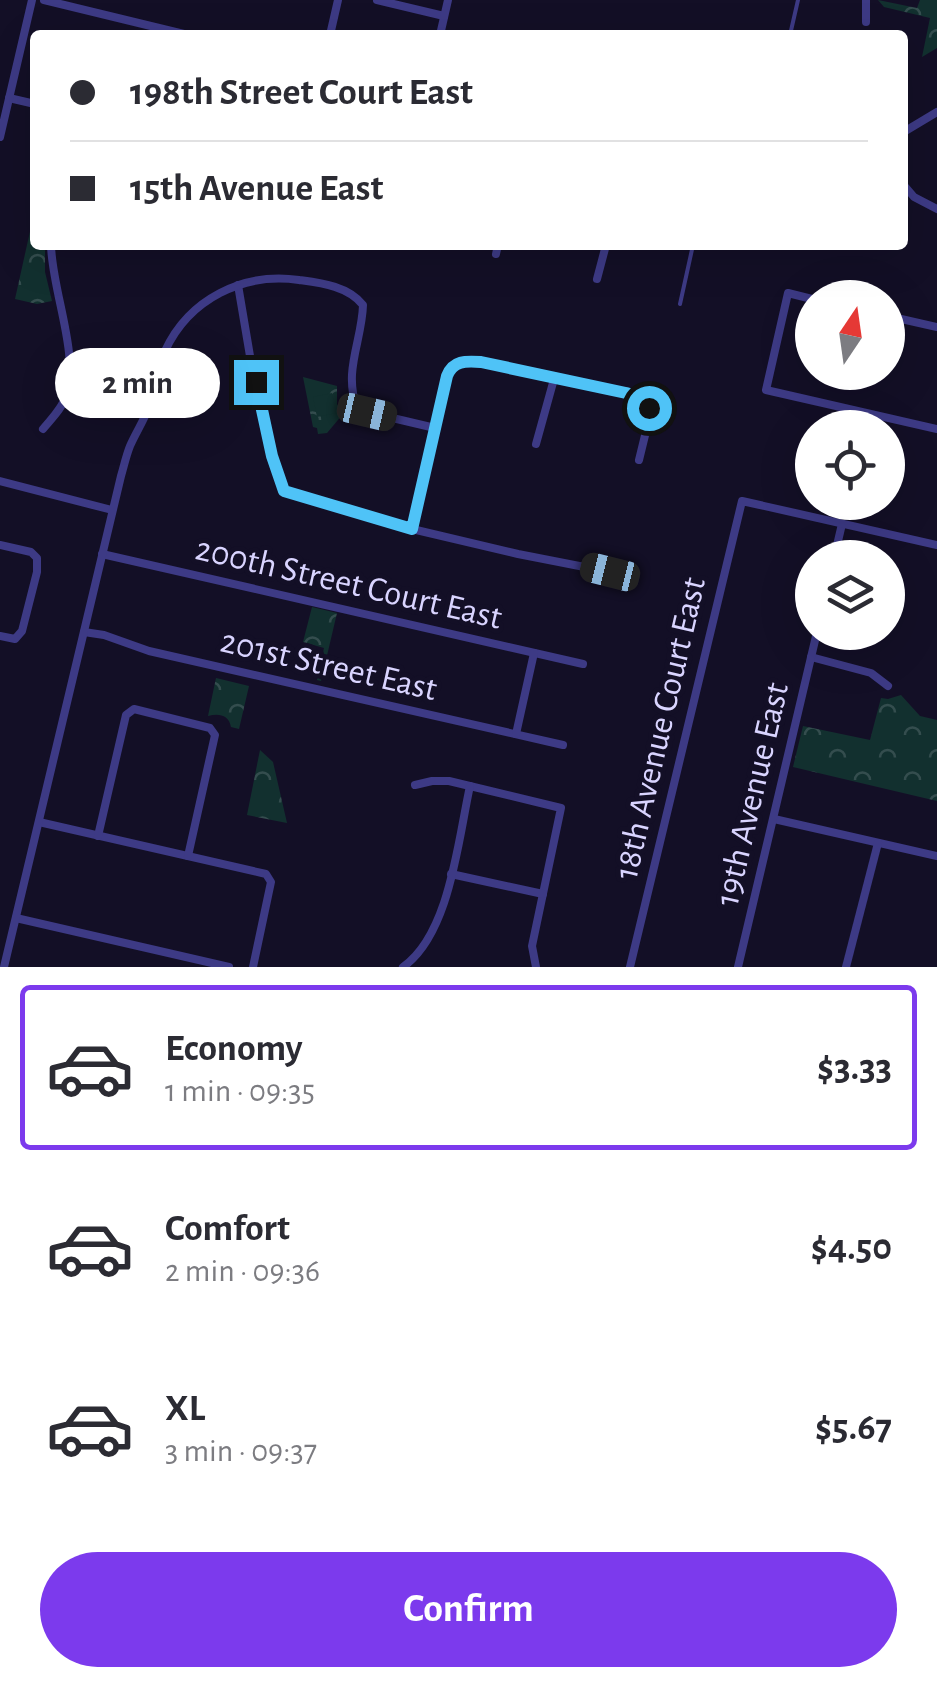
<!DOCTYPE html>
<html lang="en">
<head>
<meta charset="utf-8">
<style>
  body { margin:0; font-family:"Alegreya Sans",sans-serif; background:#f2f2f3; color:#2b2b33; height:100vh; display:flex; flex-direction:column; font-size:38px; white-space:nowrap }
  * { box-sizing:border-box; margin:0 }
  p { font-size:32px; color:#7c7c81 }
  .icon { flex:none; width:55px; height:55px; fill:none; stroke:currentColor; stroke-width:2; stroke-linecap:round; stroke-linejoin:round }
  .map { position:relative; height:967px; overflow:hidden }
  .side { display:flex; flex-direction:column; background:#fff; flex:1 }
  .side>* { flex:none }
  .hud { position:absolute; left:30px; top:30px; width:878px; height:220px; border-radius:10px; box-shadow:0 10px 40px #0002; display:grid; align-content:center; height:220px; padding:0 40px; background:#fff }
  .needle { width:65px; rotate:13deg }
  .fabs { position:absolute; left:795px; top:280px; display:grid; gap:20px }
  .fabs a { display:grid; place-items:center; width:110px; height:110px; border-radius:50%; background:#fff; box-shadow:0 10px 40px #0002; font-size:50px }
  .end { position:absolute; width:45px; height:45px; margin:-22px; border:12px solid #4fc3f7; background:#111; box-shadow:0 0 0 5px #111 }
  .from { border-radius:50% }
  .bubble { position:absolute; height:70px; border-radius:35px; background:#fff; box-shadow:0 10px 40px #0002; font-size:32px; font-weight:600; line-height:70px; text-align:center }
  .car { position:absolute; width:30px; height:60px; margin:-30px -15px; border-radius:12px; box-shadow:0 0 8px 2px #0007; background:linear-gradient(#222 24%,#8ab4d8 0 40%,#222 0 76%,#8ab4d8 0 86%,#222 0) }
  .hud b { display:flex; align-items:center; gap:35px; height:95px; font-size:38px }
  .hud b+b { border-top:2px solid #e1e1e2 }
  .hud i { width:25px; height:25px; background:#2b2b33 }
  ul { padding:18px 0 0; list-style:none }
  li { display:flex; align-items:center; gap:30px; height:165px; margin:0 20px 15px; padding:0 20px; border:5px solid transparent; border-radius:10px }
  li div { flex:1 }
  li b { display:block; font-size:38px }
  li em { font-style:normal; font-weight:600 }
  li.current { border-color:#7c3aed }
  li>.icon { width:90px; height:90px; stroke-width:1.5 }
  .button { display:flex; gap:20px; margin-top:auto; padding:20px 40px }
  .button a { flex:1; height:115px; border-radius:60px; background:#7c3aed; color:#fff; font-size:40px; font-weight:600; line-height:115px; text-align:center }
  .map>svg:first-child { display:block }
  .forest { fill:url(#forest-crowns) }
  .pitch { fill:#12302f }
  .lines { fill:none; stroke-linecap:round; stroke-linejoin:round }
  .lane { stroke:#3d3a85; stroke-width:4 }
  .street { stroke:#3d3a85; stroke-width:8 }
  .route { stroke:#4fc3f7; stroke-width:12 }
  .labels { text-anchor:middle; stroke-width:10; stroke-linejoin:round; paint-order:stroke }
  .street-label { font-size:35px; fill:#d9d4ff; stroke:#130f26 }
</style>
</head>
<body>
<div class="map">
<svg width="937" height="967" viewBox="0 0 937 967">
  <defs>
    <pattern id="forest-crowns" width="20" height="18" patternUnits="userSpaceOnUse" patternTransform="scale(2.5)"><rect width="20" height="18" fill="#12302f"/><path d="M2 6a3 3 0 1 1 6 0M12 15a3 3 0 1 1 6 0" fill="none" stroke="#344d4e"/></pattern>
  </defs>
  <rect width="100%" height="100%" fill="#130f26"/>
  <g class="forest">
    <polygon points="878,0 917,8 920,0 937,0 937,48 922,57 930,18 884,7"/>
    <polygon points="35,209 35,245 45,245 45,272 52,301 37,304 15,299"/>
    <polygon points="303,377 337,386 337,404 343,414 327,433 318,434 317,428 313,427"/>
    <polygon points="312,607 337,613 321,681 317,680 324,648 303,642"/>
    <path d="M 216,678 L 249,686 L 239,729 L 231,727 C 229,715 219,713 208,716 Z"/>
    <polygon points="901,695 920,716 937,720 937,801 793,767 803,726 870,740 881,698 888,699"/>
    <polygon points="260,750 273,762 287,823 247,815"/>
  </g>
  <polygon class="pitch" points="332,393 336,413 317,417 313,397"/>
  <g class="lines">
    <g class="lane">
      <polyline points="790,35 798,0"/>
      <polyline points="680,304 693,245"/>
    </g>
    <g class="street">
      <polyline points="44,0 188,35"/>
      <polyline points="377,0 444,16"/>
      <polyline points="866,22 866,0"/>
      <polyline points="330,35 338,0"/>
      <polyline points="440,35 448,0"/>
      <polyline points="9,98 35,104"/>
      <polyline points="902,133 937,112"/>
      <polyline points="0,137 32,0"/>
      <polyline points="902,183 914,197 937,209"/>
      <polyline points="496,254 498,245"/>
      <polyline points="597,279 606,245"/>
      <polyline points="238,285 250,356 272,456 284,491 412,529 518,554 610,572"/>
      <polyline points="812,299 788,293 766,390 937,429"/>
      <polyline points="888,316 937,327"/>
      <path d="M 43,429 C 51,419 62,409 66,396 C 80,355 52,291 51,245"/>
      <polyline points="536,444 554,379"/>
      <polyline points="0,481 112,510"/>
      <polyline points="412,529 447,376 452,366 467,361 481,361 626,393 641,398 649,408 649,419 639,460"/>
      <polyline points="0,545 31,552 37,558 37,572 22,631 15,639 0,636"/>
      <polyline points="102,554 583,664"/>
      <polyline points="834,558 842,524"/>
      <polyline points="84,632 104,635 149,651 563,745"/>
      <polyline points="811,657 871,673 888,686"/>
      <polyline points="516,734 534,653"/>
      <polyline points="415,785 432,781 449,781 561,808 532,946 536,967"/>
      <polyline points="774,819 937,856"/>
      <polyline points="39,822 266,874 271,882 253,967"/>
      <polyline points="98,836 126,715 134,709 210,728 215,735 188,856"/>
      <polyline points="451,874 543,894"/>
      <polyline points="16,918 229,967"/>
      <path d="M 4,967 L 121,476 C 124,466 126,456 130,446 C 136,432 145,419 150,404 C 157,387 157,368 165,351 C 189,299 243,272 299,280 C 321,283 348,286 363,305 C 362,341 343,371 357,408 L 367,412 L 435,428"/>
      <path d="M 403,967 C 450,934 458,840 470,786"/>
      <polyline points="630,967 742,501 937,545"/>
      <polyline points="738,967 817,632"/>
      <polyline points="846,967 878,843"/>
    </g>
  </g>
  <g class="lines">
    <path class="route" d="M 256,382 L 272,456 L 284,491 L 412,529 L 447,376 C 453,360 466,361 481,362 L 626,393 L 642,398 L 649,408"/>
  </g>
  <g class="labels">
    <g class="street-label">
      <text transform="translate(349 582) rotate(13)" y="12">200th Street Court East</text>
      <text transform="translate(329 664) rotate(13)" y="12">201st Street East</text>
      <text transform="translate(659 728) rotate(-77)" y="12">18th Avenue Court East</text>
      <text transform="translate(751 794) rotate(-77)" y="12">19th Avenue East</text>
    </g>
  </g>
</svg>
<div class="fabs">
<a><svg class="needle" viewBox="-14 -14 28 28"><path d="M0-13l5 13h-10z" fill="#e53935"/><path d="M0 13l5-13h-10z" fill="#7c7c81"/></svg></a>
<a><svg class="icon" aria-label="locate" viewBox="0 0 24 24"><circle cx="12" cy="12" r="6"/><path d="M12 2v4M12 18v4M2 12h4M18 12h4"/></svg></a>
<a><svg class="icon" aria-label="layers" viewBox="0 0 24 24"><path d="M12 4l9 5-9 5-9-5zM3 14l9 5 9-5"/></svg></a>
</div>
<i class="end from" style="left:649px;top:408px"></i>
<i class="end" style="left:256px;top:382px"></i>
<div class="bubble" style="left:55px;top:348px;width:165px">2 min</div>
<i class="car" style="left:367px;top:412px;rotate:103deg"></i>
<i class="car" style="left:610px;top:572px;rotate:284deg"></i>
<div class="hud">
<b><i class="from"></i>198th Street Court East</b>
<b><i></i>15th Avenue East</b>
</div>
</div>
<section class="side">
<ul>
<li class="current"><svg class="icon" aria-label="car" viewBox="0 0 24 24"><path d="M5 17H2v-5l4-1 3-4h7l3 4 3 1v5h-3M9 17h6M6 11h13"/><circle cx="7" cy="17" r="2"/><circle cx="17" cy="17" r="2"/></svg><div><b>Economy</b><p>1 min · 09:35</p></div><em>$3.33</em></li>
<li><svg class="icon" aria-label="car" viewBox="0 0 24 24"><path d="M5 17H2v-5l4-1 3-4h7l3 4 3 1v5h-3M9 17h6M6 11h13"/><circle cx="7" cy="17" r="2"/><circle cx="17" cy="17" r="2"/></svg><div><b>Comfort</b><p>2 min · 09:36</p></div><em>$4.50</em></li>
<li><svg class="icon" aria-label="car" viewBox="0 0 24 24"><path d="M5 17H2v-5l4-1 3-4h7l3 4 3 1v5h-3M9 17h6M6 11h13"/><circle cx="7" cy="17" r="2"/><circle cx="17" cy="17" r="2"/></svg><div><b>XL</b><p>3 min · 09:37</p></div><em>$5.67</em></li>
</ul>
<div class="button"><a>Confirm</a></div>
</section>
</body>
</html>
